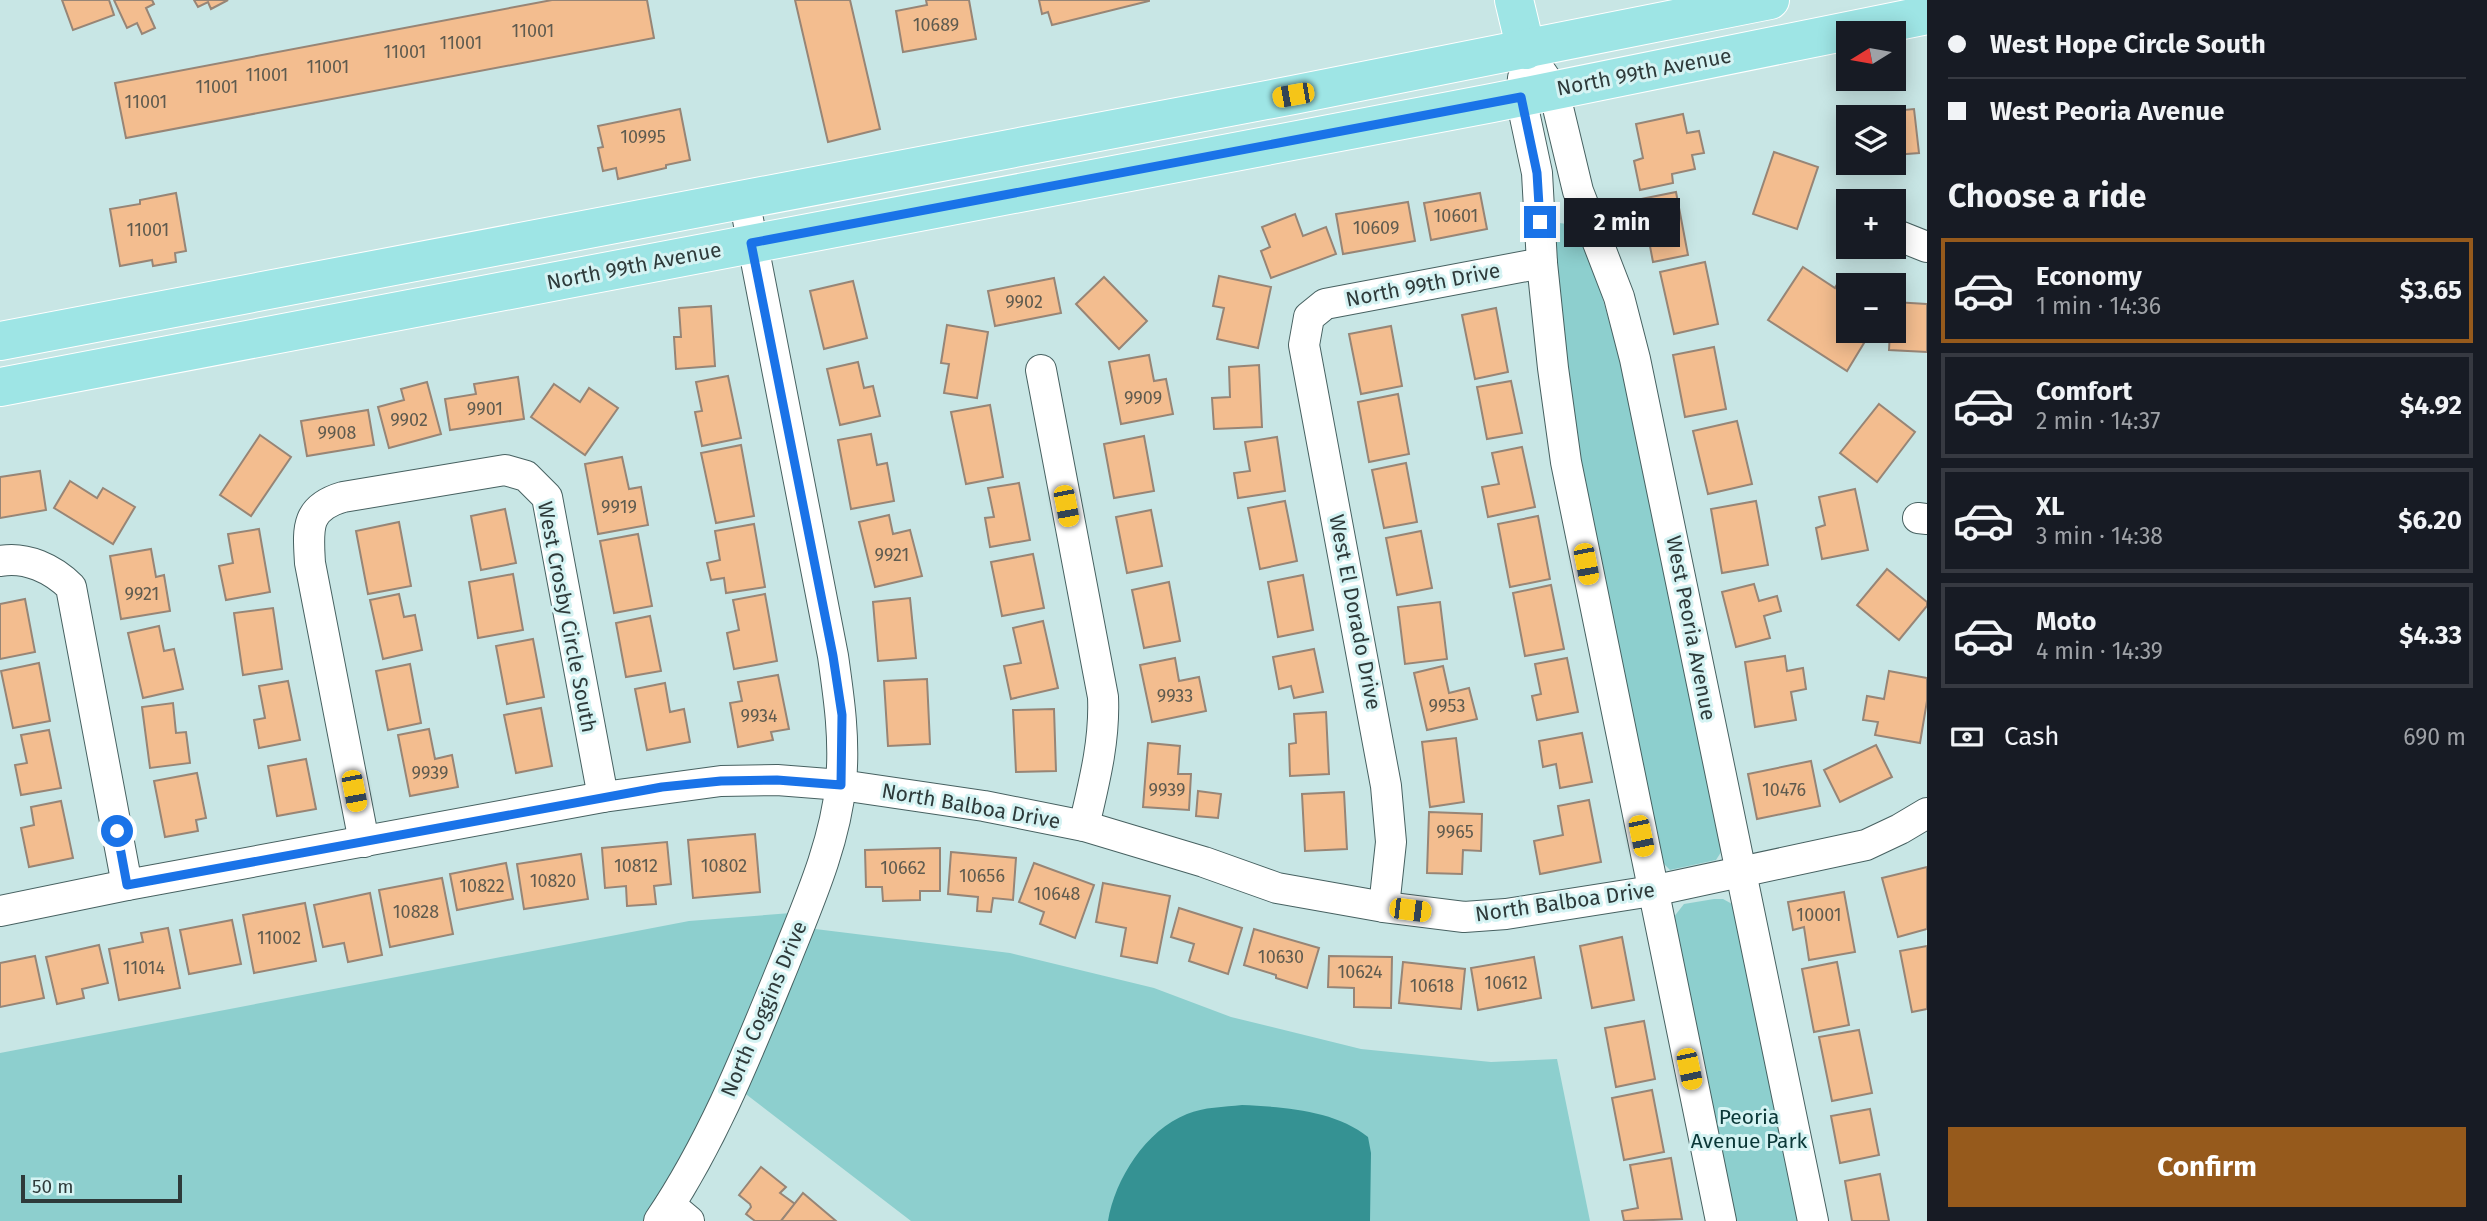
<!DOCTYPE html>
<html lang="en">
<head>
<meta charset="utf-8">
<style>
  body { margin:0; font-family:"Fira Sans",sans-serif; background:#242831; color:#f1f3f6; height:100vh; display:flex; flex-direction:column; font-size:26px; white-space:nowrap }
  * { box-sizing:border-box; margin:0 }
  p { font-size:23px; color:#9ea1a6 }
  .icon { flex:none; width:38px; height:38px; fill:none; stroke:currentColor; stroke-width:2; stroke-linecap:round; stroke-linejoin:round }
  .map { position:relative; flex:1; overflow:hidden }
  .side { display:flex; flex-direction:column; background:#171b24; width:560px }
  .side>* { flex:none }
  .top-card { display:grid; align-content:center; height:154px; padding:0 21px; background:#171b24 }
  .needle { width:46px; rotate:259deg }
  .buttons { position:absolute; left:1836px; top:21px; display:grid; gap:14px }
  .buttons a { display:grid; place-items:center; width:70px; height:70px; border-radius:0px; background:#171b24; box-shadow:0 4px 18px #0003; font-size:35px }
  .scale { position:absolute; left:21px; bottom:18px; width:161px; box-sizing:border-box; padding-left:7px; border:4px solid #2e3a3a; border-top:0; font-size:19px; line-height:24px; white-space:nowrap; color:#2e3a3a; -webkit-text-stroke:5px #d5f3f3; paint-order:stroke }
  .end { position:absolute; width:32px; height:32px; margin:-16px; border:9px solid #1a73e8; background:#fff; box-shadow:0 0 0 4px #fff }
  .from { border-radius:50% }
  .bubble { position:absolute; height:49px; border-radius:0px; background:#171b24; box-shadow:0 4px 18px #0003; font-size:23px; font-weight:700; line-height:49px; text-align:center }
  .car { position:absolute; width:21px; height:42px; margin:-21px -10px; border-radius:9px; box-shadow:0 0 5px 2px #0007; background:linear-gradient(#f5c518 24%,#345 0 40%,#f5c518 0 76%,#345 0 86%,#f5c518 0) }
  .top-card b { display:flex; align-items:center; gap:24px; height:66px; font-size:26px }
  .top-card b+b { border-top:2px solid #363941 }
  .top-card i { width:18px; height:18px; background:#f1f3f6 }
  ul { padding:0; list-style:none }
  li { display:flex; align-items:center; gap:21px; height:105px; margin:0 14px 10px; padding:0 7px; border:4px solid #363941; border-radius:0px }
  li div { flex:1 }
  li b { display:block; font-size:26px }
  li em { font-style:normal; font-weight:700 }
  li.on { border-color:#965a1c }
  li>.icon { width:63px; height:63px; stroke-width:1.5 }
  h2 { padding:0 21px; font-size:32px; line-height:84px }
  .pay { display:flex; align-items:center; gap:18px; height:77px; padding:0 21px; font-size:26px }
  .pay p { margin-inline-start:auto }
  .action { display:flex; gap:14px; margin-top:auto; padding:14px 21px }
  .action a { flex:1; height:80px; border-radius:0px; background:#965a1c; color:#fff; font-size:28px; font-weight:700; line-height:80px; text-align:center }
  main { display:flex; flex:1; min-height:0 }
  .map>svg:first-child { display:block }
  .green { fill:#8dcfce }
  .water { fill:#359293 }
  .building { fill:#f3bd8f; stroke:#978576; stroke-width:2 }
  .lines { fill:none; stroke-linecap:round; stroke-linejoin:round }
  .minor-casing { stroke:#476161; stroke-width:32 }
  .major-casing { stroke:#fff; stroke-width:40 }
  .minor { stroke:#fff; stroke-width:30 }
  .major { stroke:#9ee5e5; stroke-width:38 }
  .route { stroke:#1a73e8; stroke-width:9 }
  .labels { text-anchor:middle; stroke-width:6; stroke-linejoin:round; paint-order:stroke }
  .number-label { font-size:18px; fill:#5f5b4f }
  .street-label { font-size:21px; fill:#2e3a3a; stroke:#d5f3f3 }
  .park-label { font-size:21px; fill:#0a3737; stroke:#d5f3f3 }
</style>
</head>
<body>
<main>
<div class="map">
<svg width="1927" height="1221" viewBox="0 0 1927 1221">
  <rect width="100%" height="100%" fill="#c8e6e5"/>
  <g class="green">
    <polygon points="1560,223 1572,225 1579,236 1601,293 1631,396 1723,849 1716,860 1670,870 1660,860 1577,468 1553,229"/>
    <polygon points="1714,899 1723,899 1734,905 1802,1221 1733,1221 1673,918 1684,904"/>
    <polygon points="804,912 799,927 1010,953 1154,988 1231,1017 1361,1049 1491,1062 1557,1059 1590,1221 911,1221 734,1085 659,1221 0,1221 0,1053 689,921"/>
  </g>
  <path class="water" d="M 1242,1105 C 1283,1107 1335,1110 1368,1137 L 1371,1153 L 1370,1221 L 1108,1221 C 1115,1179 1146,1130 1187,1114 C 1204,1107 1224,1107 1242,1105 Z"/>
  <g class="building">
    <polygon points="62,0 109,0 114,15 73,30"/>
    <polygon points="114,0 152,0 154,4 146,8 155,28 142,34 137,23 127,28"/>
    <polygon points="194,0 228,0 211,9 208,2 198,7"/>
    <polygon points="552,0 647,0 654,38 126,138 115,83"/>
    <polygon points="795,0 850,0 880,129 828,142"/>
    <polygon points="926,0 969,0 976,39 903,52 896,11 927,5"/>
    <polygon points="1039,0 1149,0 1149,1 1052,25 1048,12 1042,14"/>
    <polygon points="680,109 690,160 666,165 666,168 618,179 616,168 603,171 598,148 603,147 598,126"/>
    <polygon points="1914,109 1919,153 1894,155 1894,117 1851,117 1851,115"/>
    <polygon points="1683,114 1687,133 1699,131 1704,153 1692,155 1695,169 1672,174 1673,183 1640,190 1634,161 1643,158 1636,124"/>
    <polygon points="1774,152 1818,167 1797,229 1753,214"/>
    <polygon points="1676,192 1688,255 1653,262 1641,199"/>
    <polygon points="176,193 186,251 175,253 176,262 153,266 152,260 120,266 110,209 140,204 140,200"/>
    <polygon points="1480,193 1487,229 1431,240 1424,203"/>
    <polygon points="1408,202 1415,241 1343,254 1336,214"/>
    <polygon points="1295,214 1303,236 1326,227 1336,254 1271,278 1261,251 1270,247 1262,227"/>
    <polygon points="1705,262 1718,324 1674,334 1660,272"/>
    <polygon points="1803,267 1835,288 1840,279 1850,285 1848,285 1848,319 1842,328 1864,343 1847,371 1768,320"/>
    <polygon points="1219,276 1271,287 1258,348 1217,339 1224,308 1213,306"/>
    <polygon points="1104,277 1147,321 1119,349 1076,304"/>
    <polygon points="1054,278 1061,313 995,326 988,291"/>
    <polygon points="853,281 867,338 824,349 810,291"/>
    <polygon points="1894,302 1927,304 1927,352 1889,350 1890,331 1894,331"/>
    <polygon points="711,306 715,366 676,369 674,337 681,337 679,308"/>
    <polygon points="1496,308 1508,372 1475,379 1462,315"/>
    <polygon points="947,325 988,332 977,398 944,393 949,364 941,363"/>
    <polygon points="1391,326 1402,386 1361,394 1349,334"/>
    <polygon points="1714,347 1726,409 1685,417 1673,355"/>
    <polygon points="1149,355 1154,381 1166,379 1173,414 1121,424 1109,362"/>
    <polygon points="858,362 864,388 873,386 880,416 840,425 827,369"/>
    <polygon points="1259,365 1262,427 1214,429 1212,398 1230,397 1229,367"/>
    <polygon points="728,376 741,438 702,446 695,412 702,411 696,382"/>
    <polygon points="518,377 524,419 450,430 445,399 476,394 474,384"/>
    <polygon points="1511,381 1522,433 1487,439 1477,387"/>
    <polygon points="427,382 441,434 389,448 378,407 404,400 401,389"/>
    <polygon points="554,384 580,402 589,388 618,408 585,455 531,417"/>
    <polygon points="1398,394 1409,454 1369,462 1358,402"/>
    <polygon points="1879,404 1915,432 1877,482 1840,453"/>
    <polygon points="990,405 1003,477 966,484 951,412"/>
    <polygon points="368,410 374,445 307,456 301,421"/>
    <polygon points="1737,421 1752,484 1708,494 1693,431"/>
    <polygon points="871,434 877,465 887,463 894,501 851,509 838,440"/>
    <polygon points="260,435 291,457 251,516 220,495"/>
    <polygon points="1144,436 1154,491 1114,498 1104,444"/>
    <polygon points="1277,437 1285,491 1238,498 1234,473 1250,471 1245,442"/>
    <polygon points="741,445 754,516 716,523 701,453"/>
    <polygon points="1522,447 1535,507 1488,517 1482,487 1499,484 1492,453"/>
    <polygon points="622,457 629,489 641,487 648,525 598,534 585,464"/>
    <polygon points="1406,463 1417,522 1384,528 1372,470"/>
    <polygon points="40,471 46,510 0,518 0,477"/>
    <polygon points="70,481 97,498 103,488 135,507 113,544 54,508"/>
    <polygon points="1019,483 1030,540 990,547 985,518 994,517 988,488"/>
    <polygon points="1855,489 1868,550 1822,559 1816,528 1825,525 1819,497"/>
    <polygon points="1285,501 1297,561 1260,569 1248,508"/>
    <polygon points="1756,501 1768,565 1722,573 1711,509"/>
    <polygon points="505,509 516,563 481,570 471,516"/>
    <polygon points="1151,510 1162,566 1127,573 1116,517"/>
    <polygon points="889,515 893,534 910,530 922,576 875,587 859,522"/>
    <polygon points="1538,516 1550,579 1510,587 1498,524"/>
    <polygon points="399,522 411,586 368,594 356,531"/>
    <polygon points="754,524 765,587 726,593 724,578 711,580 707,563 720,560 715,531"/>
    <polygon points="259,529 270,592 226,600 219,566 233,563 228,534"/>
    <polygon points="1421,531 1432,588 1397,595 1386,538"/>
    <polygon points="638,534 652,606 614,613 600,541"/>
    <polygon points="151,549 156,577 164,575 170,611 121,619 110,556"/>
    <polygon points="1033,554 1044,608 1002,616 991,562"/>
    <polygon points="1887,569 1927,602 1927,606 1899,640 1857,605"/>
    <polygon points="513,574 523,630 478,638 469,582"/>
    <polygon points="1303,575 1313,630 1278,637 1268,582"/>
    <polygon points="1169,582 1180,641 1144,648 1132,590"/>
    <polygon points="1754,584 1759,601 1777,596 1781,611 1764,616 1770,638 1736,647 1722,592"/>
    <polygon points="1551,585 1564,649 1525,656 1513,593"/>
    <polygon points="399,594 404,617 415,615 422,650 383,659 370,600"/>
    <polygon points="765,594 777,661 734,669 727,633 739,630 733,600"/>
    <polygon points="910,598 916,658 878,661 873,602"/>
    <polygon points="25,599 35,652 0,659 0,604"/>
    <polygon points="1440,602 1447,659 1405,664 1398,607"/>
    <polygon points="273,608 282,669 243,675 234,613"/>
    <polygon points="650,616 661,671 626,677 616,623"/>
    <polygon points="1043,621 1058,688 1011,699 1004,666 1021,663 1013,628"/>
    <polygon points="159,626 164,651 174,649 183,689 143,698 128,633"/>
    <polygon points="533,639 544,697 507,704 496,646"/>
    <polygon points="1314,649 1323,692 1294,698 1291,686 1279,689 1273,657"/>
    <polygon points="1785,656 1787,671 1803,668 1806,689 1791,692 1796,720 1755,727 1745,662"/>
    <polygon points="1175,658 1179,681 1199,677 1206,711 1152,722 1140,665"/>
    <polygon points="1567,658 1578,712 1537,720 1532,696 1541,694 1535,664"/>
    <polygon points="39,663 50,721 13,728 1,671"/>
    <polygon points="410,664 421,723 388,730 376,671"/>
    <polygon points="1443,666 1449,693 1469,688 1477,719 1427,730 1414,673"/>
    <polygon points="1889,671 1927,678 1927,701 1920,743 1875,735 1878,722 1863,720 1867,696 1884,699"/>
    <polygon points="778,675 789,729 771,732 773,740 738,747 730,703 742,701 738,682"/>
    <polygon points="927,679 930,744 888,746 884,681"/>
    <polygon points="288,681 300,740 259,748 254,720 265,718 259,686"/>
    <polygon points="665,683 670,712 684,709 690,742 647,750 635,689"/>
    <polygon points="173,703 176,733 186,732 190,763 150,768 142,707"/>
    <polygon points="541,708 552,766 516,773 504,715"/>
    <polygon points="1054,709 1056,771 1016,772 1013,710"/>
    <polygon points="1326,712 1329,774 1290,776 1289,744 1296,743 1294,714"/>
    <polygon points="429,729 435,759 452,755 458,787 410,796 398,735"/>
    <polygon points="49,730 61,788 21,795 15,765 27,763 21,735"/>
    <polygon points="1582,733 1592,782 1560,788 1556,764 1543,767 1539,741"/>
    <polygon points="1456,738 1464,802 1430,807 1422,742"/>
    <polygon points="1148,743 1180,746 1178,774 1191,774 1189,810 1143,807"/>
    <polygon points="1876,745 1892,777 1840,802 1824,770"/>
    <polygon points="306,759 316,809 277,816 268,766"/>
    <polygon points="1811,761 1820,806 1757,819 1748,774"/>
    <polygon points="197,773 206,818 196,820 198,831 165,837 154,781"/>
    <polygon points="1198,791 1221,794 1218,818 1196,816"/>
    <polygon points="1344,792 1347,849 1305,851 1302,794"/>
    <polygon points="1589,800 1601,862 1540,874 1534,841 1563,835 1558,806"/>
    <polygon points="61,801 73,858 29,867 21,828 34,825 31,807"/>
    <polygon points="1429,812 1482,814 1481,851 1463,850 1462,874 1427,873"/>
    <polygon points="755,834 760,892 693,898 688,840"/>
    <polygon points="667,842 671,884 654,886 656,904 627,906 626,886 605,888 602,848"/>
    <polygon points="940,848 940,891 920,891 920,900 883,901 882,887 866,887 865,850"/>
    <polygon points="951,852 1016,858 1013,900 993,898 991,912 977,911 978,897 948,894"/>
    <polygon points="581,854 588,899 524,909 517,864"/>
    <polygon points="506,863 513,899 457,910 450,874"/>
    <polygon points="1034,863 1094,885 1075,938 1040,924 1044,912 1019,902"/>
    <polygon points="1927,867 1927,929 1898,937 1882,878"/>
    <polygon points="442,878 453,934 390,947 379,890"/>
    <polygon points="1103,883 1170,896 1157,963 1121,956 1126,928 1096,922"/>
    <polygon points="1844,892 1855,952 1809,960 1804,927 1793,930 1788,902"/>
    <polygon points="370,893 382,955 348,962 344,943 323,947 314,905"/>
    <polygon points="305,903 316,961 254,973 243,915"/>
    <polygon points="1179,908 1242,928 1228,974 1189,961 1194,944 1171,937"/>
    <polygon points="232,920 241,964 189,974 180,930"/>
    <polygon points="168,928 180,988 119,1000 109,949 143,942 141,933"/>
    <polygon points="1254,929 1319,948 1307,988 1276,978 1276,975 1244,965"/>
    <polygon points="1622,937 1634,1000 1592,1008 1580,946"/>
    <polygon points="99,945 108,983 82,989 84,998 57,1004 46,957"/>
    <polygon points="1927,946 1927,1009 1912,1012 1900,951"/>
    <polygon points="35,956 44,998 0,1007 0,963"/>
    <polygon points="1329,956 1392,957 1391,1008 1354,1007 1354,988 1328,987"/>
    <polygon points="1534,957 1541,998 1478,1010 1471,968"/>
    <polygon points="1403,962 1465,969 1461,1009 1399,1003"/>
    <polygon points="1837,962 1849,1025 1814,1032 1802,969"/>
    <polygon points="1644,1021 1655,1079 1616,1087 1605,1028"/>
    <polygon points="1859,1030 1872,1093 1832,1101 1819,1037"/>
    <polygon points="1652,1090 1664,1152 1624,1160 1612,1098"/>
    <polygon points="1870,1109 1879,1155 1840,1163 1831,1116"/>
    <polygon points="1671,1158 1682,1219 1624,1221 1622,1211 1638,1208 1630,1165"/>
    <polygon points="761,1167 786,1187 780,1193 795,1204 781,1221 755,1221 746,1214 751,1207 750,1204 739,1195"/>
    <polygon points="1880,1174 1889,1221 1852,1221 1845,1181"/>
    <polygon points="803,1193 836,1221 781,1221"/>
  </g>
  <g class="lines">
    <g class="minor-casing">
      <g id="minor">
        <polyline points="1526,50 1554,91 1578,191 1619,297 1635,359 1813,1221"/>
        <polyline points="1523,78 1521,98 1537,173 1542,263 1553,368 1566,462 1721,1221"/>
        <polyline points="1894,234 1927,247"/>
        <path d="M 1041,370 L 1103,697 C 1105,741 1094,783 1084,826"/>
        <polyline points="1918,518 1927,519"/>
        <path d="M 0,561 C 26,556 53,569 71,587 L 127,885"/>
        <path d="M 364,842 L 310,563 C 308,529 305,508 343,497 L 505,470 L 526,476 L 547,497 L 603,797"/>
        <polyline points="1384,907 1391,842 1386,786 1304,345 1309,317 1325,304 1542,263"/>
        <polyline points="0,911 127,885 603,797 721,781 777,780 841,785 984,806 1084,826 1204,862 1277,888 1384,907 1464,917 1506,914 1652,891 1866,845 1900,829 1927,813"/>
        <polyline points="670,1205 689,1221"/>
        <path d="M 659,1221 C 713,1141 748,1052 784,964 C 807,906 835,845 841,782 C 845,739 839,698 833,656 L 744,199"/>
      </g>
    </g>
    <g class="major-casing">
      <g id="major">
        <polyline points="1514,0 1526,50"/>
        <polyline points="0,341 1293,95 1770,0"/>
        <polyline points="0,387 1492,103 1927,15"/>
      </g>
    </g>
    <use href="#minor" class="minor"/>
    <use href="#major" class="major"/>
  </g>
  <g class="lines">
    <polyline class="route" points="117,831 127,885 662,787 721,781 777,780 841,785 842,715 833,656 751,243 1521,97 1537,173 1540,222"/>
  </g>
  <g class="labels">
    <g class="number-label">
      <text x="936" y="31">10689</text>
      <text x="533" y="37">11001</text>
      <text x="461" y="49">11001</text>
      <text x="405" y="58">11001</text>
      <text x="328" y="73">11001</text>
      <text x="267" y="81">11001</text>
      <text x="217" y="93">11001</text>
      <text x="146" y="108">11001</text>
      <text x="643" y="143">10995</text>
      <text x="1456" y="222">10601</text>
      <text x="1376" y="234">10609</text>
      <text x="148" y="236">11001</text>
      <text x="1024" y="308">9902</text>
      <text x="1143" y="404">9909</text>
      <text x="485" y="415">9901</text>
      <text x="409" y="426">9902</text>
      <text x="337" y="439">9908</text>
      <text x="619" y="513">9919</text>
      <text x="892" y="561">9921</text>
      <text x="142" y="600">9921</text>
      <text x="1175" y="702">9933</text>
      <text x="1447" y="712">9953</text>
      <text x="759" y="722">9934</text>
      <text x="430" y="779">9939</text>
      <text x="1167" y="796">9939</text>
      <text x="1784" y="796">10476</text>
      <text x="1455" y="838">9965</text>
      <text x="636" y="872">10812</text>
      <text x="724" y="872">10802</text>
      <text x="903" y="874">10662</text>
      <text x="982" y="882">10656</text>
      <text x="553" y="887">10820</text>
      <text x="482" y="892">10822</text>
      <text x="1057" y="900">10648</text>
      <text x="416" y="918">10828</text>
      <text x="1819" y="921">10001</text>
      <text x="279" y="944">11002</text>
      <text x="1281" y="963">10630</text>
      <text x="144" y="974">11014</text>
      <text x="1360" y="978">10624</text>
      <text x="1506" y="989">10612</text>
      <text x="1432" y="992">10618</text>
    </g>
    <g class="street-label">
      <text transform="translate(1644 72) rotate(-11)" y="7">North 99th Avenue</text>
      <text transform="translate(634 266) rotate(-11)" y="7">North 99th Avenue</text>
      <text transform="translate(1423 285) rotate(-11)" y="7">North 99th Drive</text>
      <text transform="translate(1355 612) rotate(79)" y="7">West El Dorado Drive</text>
      <text transform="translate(567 617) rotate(79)" y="7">West Crosby Circle South</text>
      <text transform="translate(1691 628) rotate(79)" y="7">West Peoria Avenue</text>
      <text transform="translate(971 806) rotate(10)" y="7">North Balboa Drive</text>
      <text transform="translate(1565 902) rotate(-8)" y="7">North Balboa Drive</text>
      <text transform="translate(764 1009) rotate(-67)" y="7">North Coggins Drive</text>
    </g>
    <g class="park-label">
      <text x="1749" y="1124">Peoria<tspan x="1749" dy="24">Avenue Park</tspan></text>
    </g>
  </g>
</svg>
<div class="buttons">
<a><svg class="needle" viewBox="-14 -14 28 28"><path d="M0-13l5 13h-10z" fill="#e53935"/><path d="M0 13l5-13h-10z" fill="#9ea1a6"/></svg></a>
<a><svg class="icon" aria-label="layers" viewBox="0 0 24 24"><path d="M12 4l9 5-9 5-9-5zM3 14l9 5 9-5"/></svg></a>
<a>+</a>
<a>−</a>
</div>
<div class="scale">50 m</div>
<i class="end from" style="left:117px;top:831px"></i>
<i class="end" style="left:1540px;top:222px"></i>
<div class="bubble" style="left:1564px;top:198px;width:116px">2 min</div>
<i class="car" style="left:1293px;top:95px;rotate:260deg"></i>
<i class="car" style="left:1066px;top:506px;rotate:169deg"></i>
<i class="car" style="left:1586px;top:564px;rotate:169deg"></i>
<i class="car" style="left:354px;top:791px;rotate:169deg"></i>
<i class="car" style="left:1641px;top:836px;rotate:168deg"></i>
<i class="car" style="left:1410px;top:910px;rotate:97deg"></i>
<i class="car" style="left:1689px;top:1069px;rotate:168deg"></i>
</div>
<section class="side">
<div class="top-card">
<b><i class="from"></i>West Hope Circle South</b>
<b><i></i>West Peoria Avenue</b>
</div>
<h2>Choose a ride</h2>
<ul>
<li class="on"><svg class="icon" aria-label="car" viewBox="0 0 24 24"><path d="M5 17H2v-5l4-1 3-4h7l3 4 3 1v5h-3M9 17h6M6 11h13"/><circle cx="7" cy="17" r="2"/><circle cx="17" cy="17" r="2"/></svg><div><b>Economy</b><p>1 min · 14:36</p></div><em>$3.65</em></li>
<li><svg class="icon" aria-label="car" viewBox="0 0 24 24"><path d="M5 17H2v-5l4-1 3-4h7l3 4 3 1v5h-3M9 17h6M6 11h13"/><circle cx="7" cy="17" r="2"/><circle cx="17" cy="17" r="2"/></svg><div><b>Comfort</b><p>2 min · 14:37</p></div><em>$4.92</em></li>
<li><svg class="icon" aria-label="car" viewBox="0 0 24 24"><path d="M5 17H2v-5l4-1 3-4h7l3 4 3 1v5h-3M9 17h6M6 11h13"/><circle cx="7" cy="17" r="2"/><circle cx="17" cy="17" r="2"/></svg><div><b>XL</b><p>3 min · 14:38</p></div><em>$6.20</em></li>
<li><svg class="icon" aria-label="car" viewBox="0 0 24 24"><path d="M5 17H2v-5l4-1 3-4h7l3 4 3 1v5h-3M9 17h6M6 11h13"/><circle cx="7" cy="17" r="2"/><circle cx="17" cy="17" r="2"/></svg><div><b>Moto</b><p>4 min · 14:39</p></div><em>$4.33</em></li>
</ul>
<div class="pay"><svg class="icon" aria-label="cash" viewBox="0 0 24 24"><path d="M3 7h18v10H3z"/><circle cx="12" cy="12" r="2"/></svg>Cash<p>690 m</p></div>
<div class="action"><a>Confirm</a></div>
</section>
</main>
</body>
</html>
